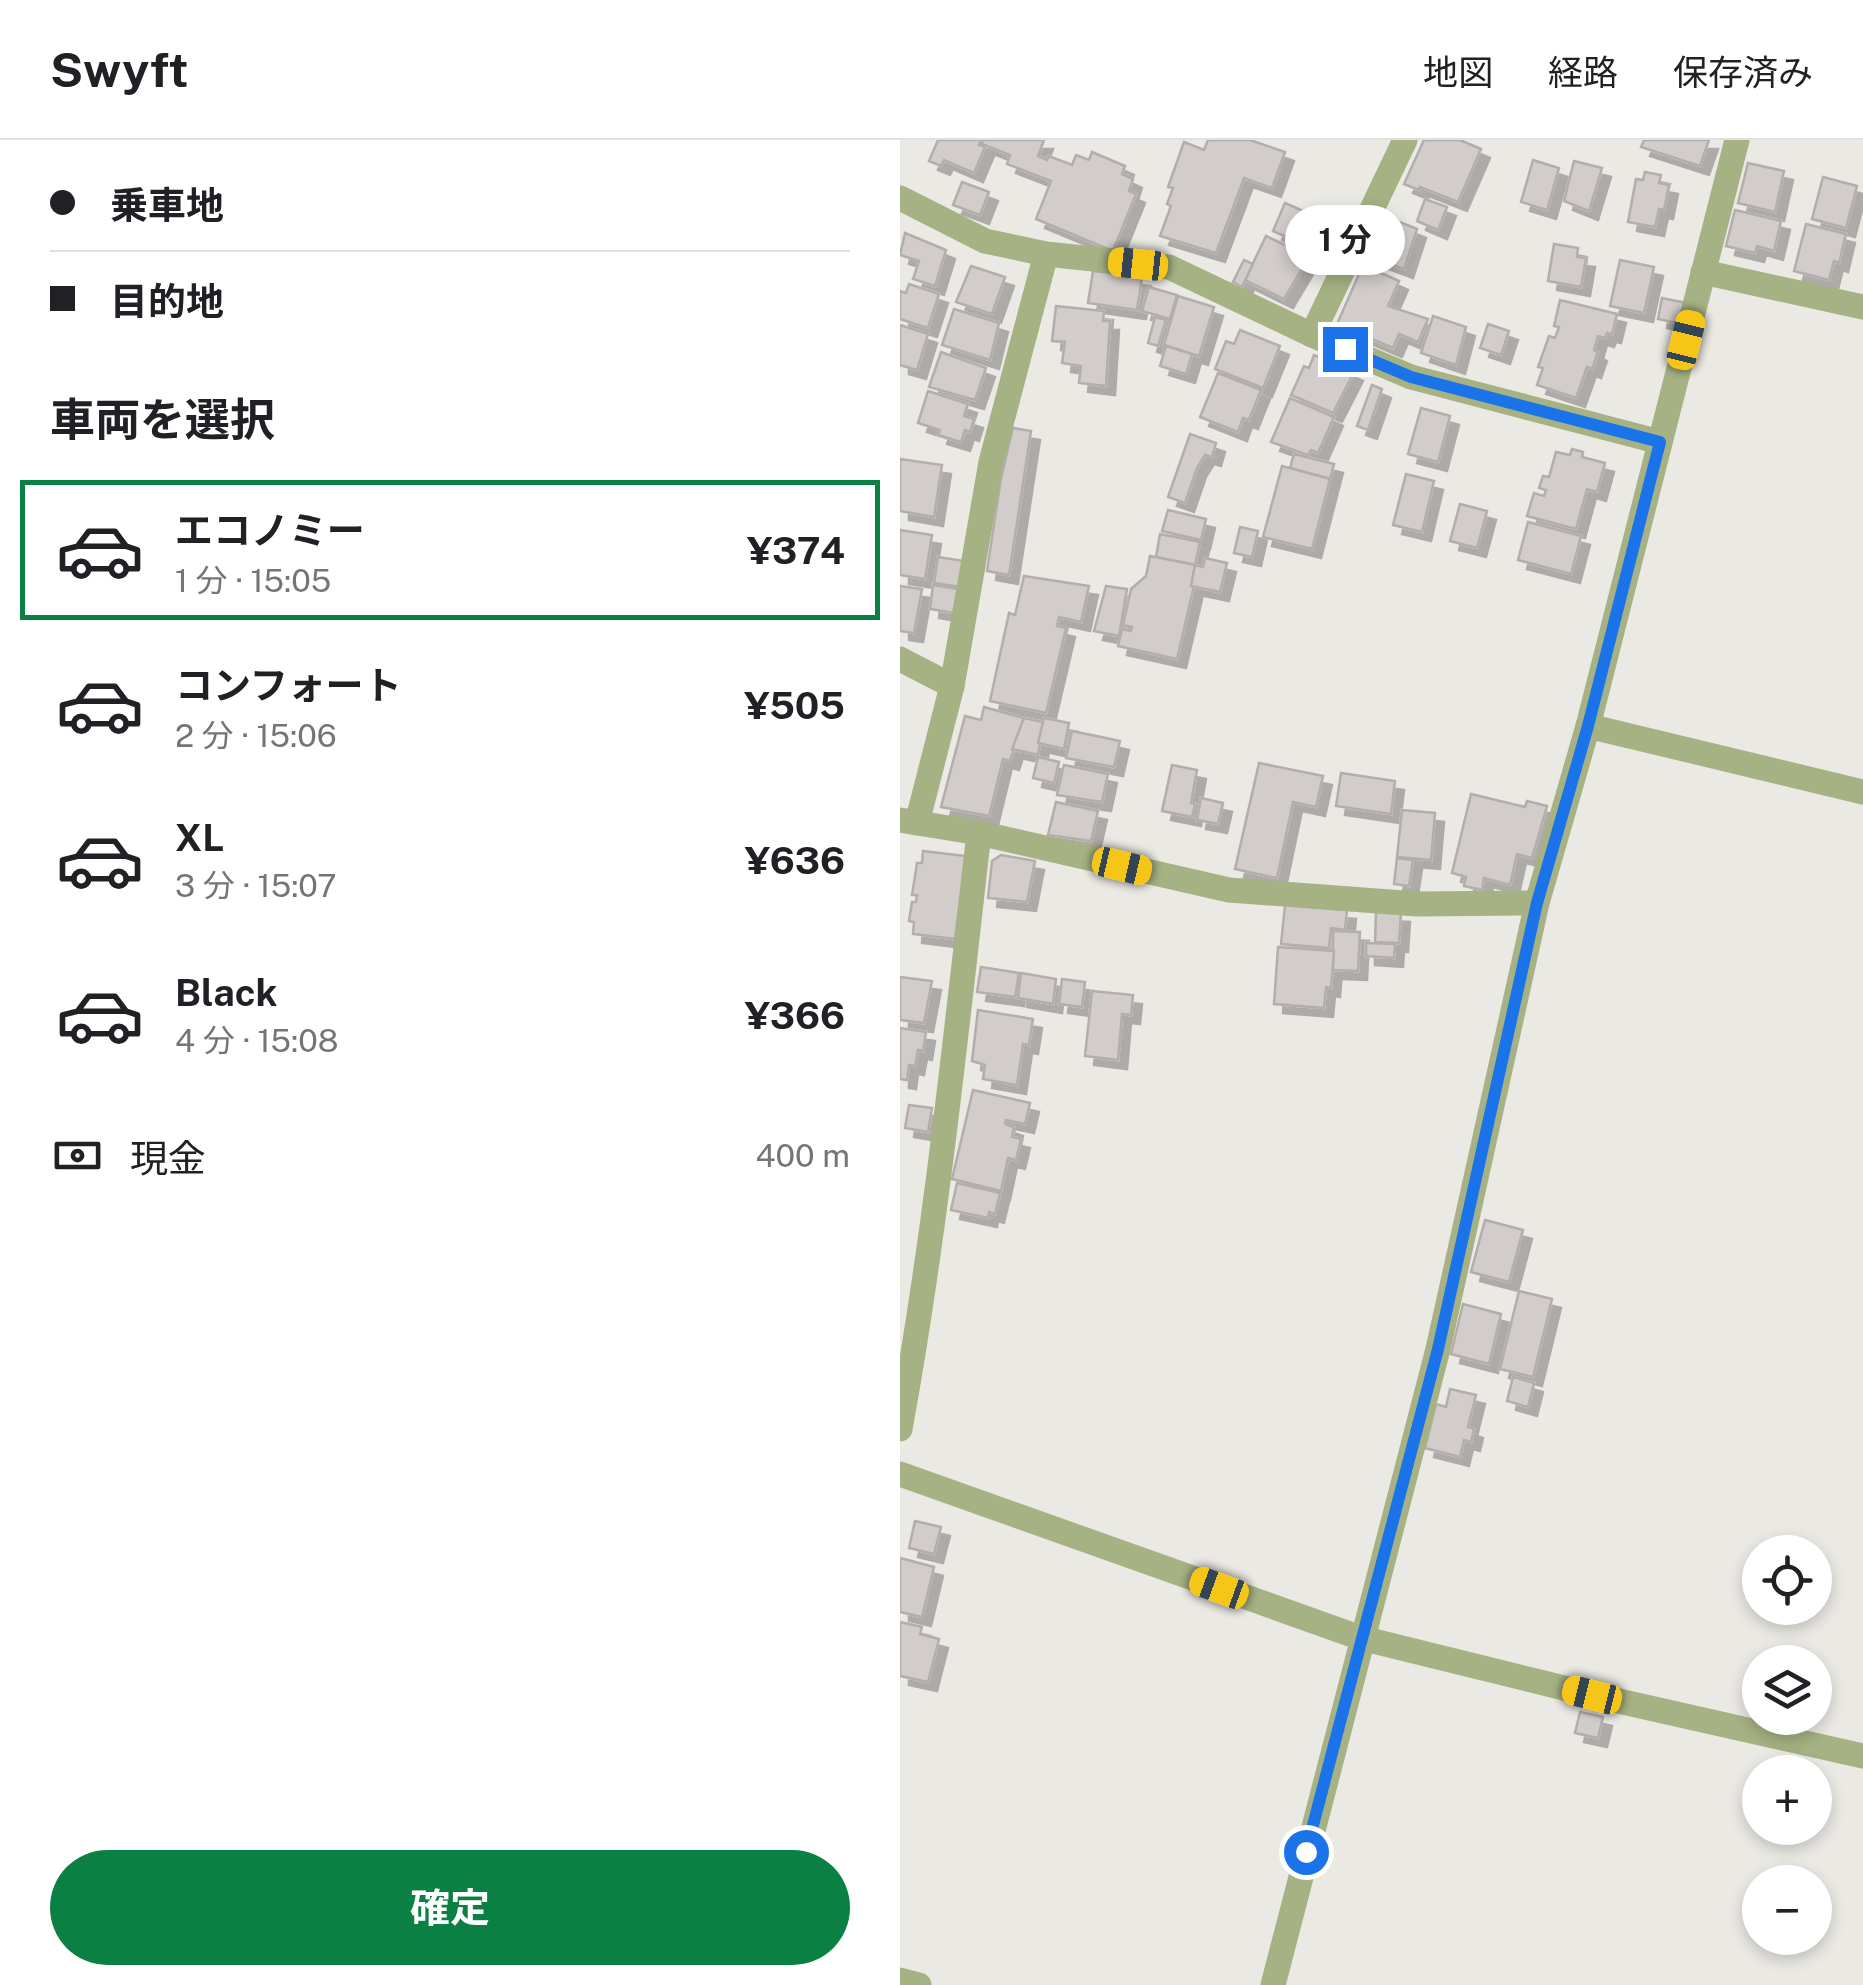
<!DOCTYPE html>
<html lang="ja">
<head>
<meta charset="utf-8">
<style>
  body { margin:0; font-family:"Public Sans","Noto Sans JP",sans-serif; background:#f6f6f6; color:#202124; height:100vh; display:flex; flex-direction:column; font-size:38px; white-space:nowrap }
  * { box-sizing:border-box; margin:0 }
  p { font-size:32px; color:#757577 }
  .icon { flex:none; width:55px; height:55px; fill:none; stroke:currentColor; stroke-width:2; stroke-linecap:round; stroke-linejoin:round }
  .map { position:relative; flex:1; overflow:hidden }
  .panel { display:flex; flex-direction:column; background:#fff; width:900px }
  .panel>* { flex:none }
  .guide { display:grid; align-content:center; height:220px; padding:0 50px; background:#fff }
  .tools { position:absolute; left:842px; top:1395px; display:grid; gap:20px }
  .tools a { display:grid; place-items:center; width:90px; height:90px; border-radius:50%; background:#fff; box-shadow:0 5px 15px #0003; font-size:50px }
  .end { position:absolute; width:45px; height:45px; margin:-22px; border:12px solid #1a73e8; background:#fff; box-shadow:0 0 0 5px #fff }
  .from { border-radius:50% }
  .bubble { position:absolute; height:70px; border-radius:35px; background:#fff; box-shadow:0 5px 15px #0003; font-size:32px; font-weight:700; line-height:70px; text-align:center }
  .car { position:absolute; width:30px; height:60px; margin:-30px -15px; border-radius:12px; box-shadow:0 0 8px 2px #0007; background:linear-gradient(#f5c518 24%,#345 0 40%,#f5c518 0 76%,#345 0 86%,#f5c518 0) }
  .guide b { display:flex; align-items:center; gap:35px; height:95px; font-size:38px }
  .guide b+b { border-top:2px solid #e0e0e0 }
  .guide i { width:25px; height:25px; background:#202124 }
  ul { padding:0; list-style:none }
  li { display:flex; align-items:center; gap:30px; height:140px; margin:0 20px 15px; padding:0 30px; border:5px solid transparent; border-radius:0px }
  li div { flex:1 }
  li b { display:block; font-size:38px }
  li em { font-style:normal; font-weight:700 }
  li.current { border-color:#0b8043 }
  li>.icon { width:90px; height:90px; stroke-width:1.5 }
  h2 { padding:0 50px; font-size:45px; line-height:120px }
  .pay { display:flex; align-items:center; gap:25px; height:110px; padding:0 50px; font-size:38px }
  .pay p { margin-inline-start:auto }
  .primary-button { display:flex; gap:20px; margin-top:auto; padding:20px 50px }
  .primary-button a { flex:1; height:115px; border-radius:60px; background:#0b8043; color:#fff; font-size:40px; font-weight:700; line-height:115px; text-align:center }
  header { display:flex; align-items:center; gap:60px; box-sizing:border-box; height:140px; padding:0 50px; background:#fff; border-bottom:2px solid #e0e0e0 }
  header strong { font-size:48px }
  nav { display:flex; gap:55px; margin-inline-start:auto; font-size:35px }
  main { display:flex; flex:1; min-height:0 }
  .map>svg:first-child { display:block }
  .building { fill:#d2cdca; stroke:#b3aeab; stroke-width:2.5; filter:url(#shadow) }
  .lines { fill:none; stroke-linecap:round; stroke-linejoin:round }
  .street { stroke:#a6b283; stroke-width:25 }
  .route { stroke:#1a73e8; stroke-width:12 }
</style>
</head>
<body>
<header>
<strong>Swyft</strong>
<nav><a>地図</a><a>経路</a><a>保存済み</a></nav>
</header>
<main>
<section class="panel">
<div class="guide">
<b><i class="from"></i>乗車地</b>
<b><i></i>目的地</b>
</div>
<h2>車両を選択</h2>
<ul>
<li class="current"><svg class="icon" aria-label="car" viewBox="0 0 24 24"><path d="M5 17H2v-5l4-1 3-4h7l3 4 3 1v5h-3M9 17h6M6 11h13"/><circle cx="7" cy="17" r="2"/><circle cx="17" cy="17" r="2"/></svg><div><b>エコノミー</b><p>1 分 · 15:05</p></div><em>¥374</em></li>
<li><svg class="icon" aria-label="car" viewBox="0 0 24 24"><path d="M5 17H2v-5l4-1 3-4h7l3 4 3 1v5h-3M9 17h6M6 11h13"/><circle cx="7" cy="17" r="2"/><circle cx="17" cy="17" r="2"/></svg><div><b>コンフォート</b><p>2 分 · 15:06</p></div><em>¥505</em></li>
<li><svg class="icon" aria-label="car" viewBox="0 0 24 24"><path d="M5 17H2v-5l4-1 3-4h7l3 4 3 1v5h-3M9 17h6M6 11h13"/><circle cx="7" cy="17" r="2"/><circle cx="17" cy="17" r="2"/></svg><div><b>XL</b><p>3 分 · 15:07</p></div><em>¥636</em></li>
<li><svg class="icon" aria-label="car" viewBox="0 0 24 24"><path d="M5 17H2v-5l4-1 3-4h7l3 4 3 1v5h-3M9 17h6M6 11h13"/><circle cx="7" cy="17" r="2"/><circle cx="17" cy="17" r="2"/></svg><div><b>Black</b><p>4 分 · 15:08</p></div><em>¥366</em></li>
</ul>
<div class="pay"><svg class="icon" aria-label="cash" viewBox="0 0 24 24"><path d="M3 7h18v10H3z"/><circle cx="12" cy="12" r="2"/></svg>現金<p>400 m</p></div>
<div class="primary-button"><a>確定</a></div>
</section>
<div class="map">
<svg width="963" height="1845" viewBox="0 0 963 1845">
  <defs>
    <filter id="shadow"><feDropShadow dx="9" dy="9" stdDeviation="0" flood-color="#0004"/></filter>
  </defs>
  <rect width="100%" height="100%" fill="#ebe9e4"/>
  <g class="building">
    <polygon points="38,0 81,0 79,5 85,7 74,33 44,20 41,26 29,21"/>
    <polygon points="83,0 144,0 138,16 147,20 149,16 172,25 176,15 189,20 192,12 225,26 222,34 233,39 229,51 236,54 213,111 136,79 151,41 107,24 110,15 82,4"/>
    <polygon points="308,0 350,0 385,12 372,48 344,38 316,113 260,96 271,66 267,64 273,48 268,47 284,2 304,10"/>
    <polygon points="524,0 560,0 581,9 558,62 520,47 519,50 504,44"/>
    <polygon points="744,0 809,0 800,26 741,7"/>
    <polygon points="633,20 659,28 647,70 621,62"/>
    <polygon points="674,21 702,28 689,71 664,61"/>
    <polygon points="848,23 884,31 875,72 838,63"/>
    <polygon points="745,32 761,35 759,43 769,45 764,70 759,69 755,87 728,82 736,39 743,40"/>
    <polygon points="923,37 957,46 946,88 912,79"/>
    <polygon points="62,42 89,52 80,75 53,65"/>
    <polygon points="525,59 547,67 538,90 517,81"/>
    <polygon points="385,63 419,78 407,106 373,91"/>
    <polygon points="423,69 443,78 427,115 407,106"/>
    <polygon points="835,70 881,81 874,111 857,106 855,113 826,106"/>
    <polygon points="485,76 517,89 504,129 469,116"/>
    <polygon points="906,84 946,94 939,123 934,121 929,140 894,131"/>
    <polygon points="5,93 46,110 35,146 13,139 19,121 0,115"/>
    <polygon points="366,96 404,114 401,120 406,122 384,159 345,140"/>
    <polygon points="654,104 678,108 677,117 686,118 681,147 648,141"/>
    <polygon points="344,120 353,124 342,147 333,142"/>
    <polygon points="720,120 754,127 744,173 710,166"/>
    <polygon points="463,125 499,141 488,166 528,179 518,202 499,194 493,208 437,184"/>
    <polygon points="71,126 105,137 92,174 56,162"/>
    <polygon points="193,131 242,137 237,170 188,163"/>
    <polygon points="9,144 39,154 28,188 0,179 0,151 6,153"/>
    <polygon points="249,147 277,155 270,179 242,171"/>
    <polygon points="278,156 314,167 299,216 264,205"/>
    <polygon points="762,158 786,163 782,184 758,179"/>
    <polygon points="660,160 717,174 712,194 707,193 705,198 698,196 694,210 698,212 692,229 687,227 676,258 637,245 643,228 638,227 649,196 655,198 659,187 654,186"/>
    <polygon points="156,166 204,171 203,181 210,181 206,246 179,243 181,226 162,223 165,202 152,201"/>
    <polygon points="54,169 99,183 90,220 42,205"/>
    <polygon points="533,176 566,187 556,225 521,213"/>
    <polygon points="255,177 266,180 258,206 248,203"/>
    <polygon points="588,184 609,191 601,215 580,208"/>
    <polygon points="0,185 28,194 17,230 0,225"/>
    <polygon points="340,190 380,206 363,248 315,229 326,201 334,204"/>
    <polygon points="266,206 292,214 286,234 260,226"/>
    <polygon points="41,212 86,228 75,260 29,247"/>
    <polygon points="414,215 454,232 433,273 391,255 404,226 409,228"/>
    <polygon points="318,233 361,250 349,280 343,278 338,292 300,277"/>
    <polygon points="472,245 482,249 468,290 457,286"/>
    <polygon points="28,251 68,264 64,276 74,279 70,292 65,290 61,302 38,295 40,290 18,283"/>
    <polygon points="390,258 434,277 418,313 411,310 408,315 371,302"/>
    <polygon points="521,268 550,276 538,322 508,314"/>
    <polygon points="113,288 131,291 109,435 87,431 101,338"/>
    <polygon points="290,294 316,303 312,317 305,315 297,328 285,363 268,357"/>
    <polygon points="672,309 683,312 682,317 705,323 697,352 687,349 676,389 627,376 634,353 644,356 646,350 639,348 643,336 649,337 656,312 670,315"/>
    <polygon points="394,314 434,324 430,339 390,328"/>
    <polygon points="0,319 42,325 34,377 0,371"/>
    <polygon points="382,326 430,339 412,409 363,397"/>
    <polygon points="506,334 534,341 522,392 493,385"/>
    <polygon points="560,364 587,371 577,408 550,401"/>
    <polygon points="268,370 306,379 301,400 262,391"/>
    <polygon points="628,382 681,396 671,434 618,420"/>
    <polygon points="340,387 358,391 352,417 334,413"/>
    <polygon points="0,390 32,395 25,439 0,435"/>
    <polygon points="260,394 300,402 295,425 256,417"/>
    <polygon points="250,416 295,425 291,446 294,446 277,519 218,506 222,489 231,491 232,487 223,485 231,449 246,436"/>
    <polygon points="38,417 64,421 60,447 34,443"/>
    <polygon points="305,418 327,423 320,452 291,446 295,425 303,427"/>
    <polygon points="124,436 189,446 181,482 159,477 157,486 166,488 146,573 90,561 109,473 115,475"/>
    <polygon points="33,445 58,449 54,473 30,469"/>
    <polygon points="0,446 22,449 14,493 0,491"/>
    <polygon points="206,446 227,449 219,496 194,491"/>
    <polygon points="84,567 124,578 110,621 103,619 89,676 41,667 65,576 81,580"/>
    <polygon points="124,578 143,582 138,615 112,609"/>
    <polygon points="144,578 169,583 164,609 138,603"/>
    <polygon points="172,591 220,601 214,627 166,618"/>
    <polygon points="138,617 159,622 154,643 133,638"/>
    <polygon points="359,623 423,636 416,667 393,662 377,738 335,729"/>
    <polygon points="164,625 208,634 202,662 157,655"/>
    <polygon points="272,625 297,630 291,663 295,664 292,677 262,671"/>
    <polygon points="441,633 495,641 491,674 436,666"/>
    <polygon points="571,654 625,667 627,661 647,666 632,718 617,714 610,745 584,738 582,750 564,746 566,737 552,733"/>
    <polygon points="301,658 323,663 318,684 297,680"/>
    <polygon points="156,662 198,671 191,701 148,695"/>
    <polygon points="502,670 535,673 531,720 497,717"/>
    <polygon points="23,711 66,716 55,799 13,794 14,782 9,781 12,762 16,762 17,755 12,755 17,723 22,723"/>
    <polygon points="101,715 135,721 127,762 88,758 92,721"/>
    <polygon points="497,718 513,720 509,746 494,744"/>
    <polygon points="385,765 447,770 445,790 431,788 429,808 381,804"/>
    <polygon points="476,772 501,773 499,803 475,802"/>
    <polygon points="433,791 460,792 458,831 433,830"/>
    <polygon points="466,803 495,804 494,818 466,816"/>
    <polygon points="378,807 434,811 431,848 426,847 424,868 374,864"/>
    <polygon points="81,827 119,833 115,857 77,852"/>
    <polygon points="121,833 156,839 153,864 118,858"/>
    <polygon points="0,837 32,841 24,883 0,880"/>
    <polygon points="162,839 185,842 182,867 159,864"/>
    <polygon points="192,851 233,855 231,875 222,874 218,920 185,916"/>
    <polygon points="78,870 133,879 129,905 123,904 117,945 83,939 85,925 72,921"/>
    <polygon points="0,888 26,892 23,911 18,910 15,926 9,925 7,940 0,939"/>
    <polygon points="73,950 130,963 125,984 106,980 105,984 114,987 112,997 121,999 116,1020 108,1018 101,1051 52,1039"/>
    <polygon points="9,965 32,968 28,992 5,988"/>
    <polygon points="57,1043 100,1053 95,1074 89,1072 88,1078 51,1070"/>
    <polygon points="585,1080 623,1090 609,1142 571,1132"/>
    <polygon points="619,1151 652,1159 633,1237 600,1229"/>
    <polygon points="563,1164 601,1174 589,1224 551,1214"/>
    <polygon points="613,1237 634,1243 628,1267 607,1261"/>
    <polygon points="550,1249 576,1255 568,1287 574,1289 571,1302 564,1300 560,1317 525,1308 536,1264 546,1267"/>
    <polygon points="15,1381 41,1387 34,1414 9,1408"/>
    <polygon points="0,1418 34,1427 22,1477 0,1472"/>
    <polygon points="0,1482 22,1487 20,1494 39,1499 28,1542 0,1536"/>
    <polygon points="680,1572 703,1577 698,1598 675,1593"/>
  </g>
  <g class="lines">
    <g class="street">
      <polyline points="0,58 85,101 146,114 269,127 412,195 511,237 760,302"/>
      <polyline points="803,132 963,167"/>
      <polyline points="412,195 505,0"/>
      <polyline points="0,519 52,546"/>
      <polyline points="688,586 963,652"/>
      <polyline points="0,680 79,693 329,750 517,764 637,763"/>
      <polyline points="17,683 52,546 91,322 146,114"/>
      <path d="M 0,1289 C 36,1092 56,892 79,693"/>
      <polyline points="0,1334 461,1498 692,1555 963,1616"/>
      <polyline points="0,1840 19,1845"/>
      <polyline points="373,1845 538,1209 637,763 688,586 837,0"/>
    </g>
  </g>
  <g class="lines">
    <polyline class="route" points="406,1712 538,1209 637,763 688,586 760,302 511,237 445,209"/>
  </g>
</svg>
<div class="tools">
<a><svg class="icon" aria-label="locate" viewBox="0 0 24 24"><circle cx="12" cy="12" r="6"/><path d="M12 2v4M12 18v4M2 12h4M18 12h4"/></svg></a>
<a><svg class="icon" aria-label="layers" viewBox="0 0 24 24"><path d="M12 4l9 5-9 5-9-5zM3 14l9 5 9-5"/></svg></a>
<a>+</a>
<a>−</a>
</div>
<i class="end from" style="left:406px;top:1712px"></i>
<i class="end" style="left:445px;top:209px"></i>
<div class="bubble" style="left:385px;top:65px;width:120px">1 分</div>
<i class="car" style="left:238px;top:124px;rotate:276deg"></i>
<i class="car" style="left:786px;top:200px;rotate:14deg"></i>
<i class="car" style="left:222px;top:726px;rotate:103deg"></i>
<i class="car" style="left:319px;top:1448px;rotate:290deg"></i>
<i class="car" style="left:692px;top:1555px;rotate:284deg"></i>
</div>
</main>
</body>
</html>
